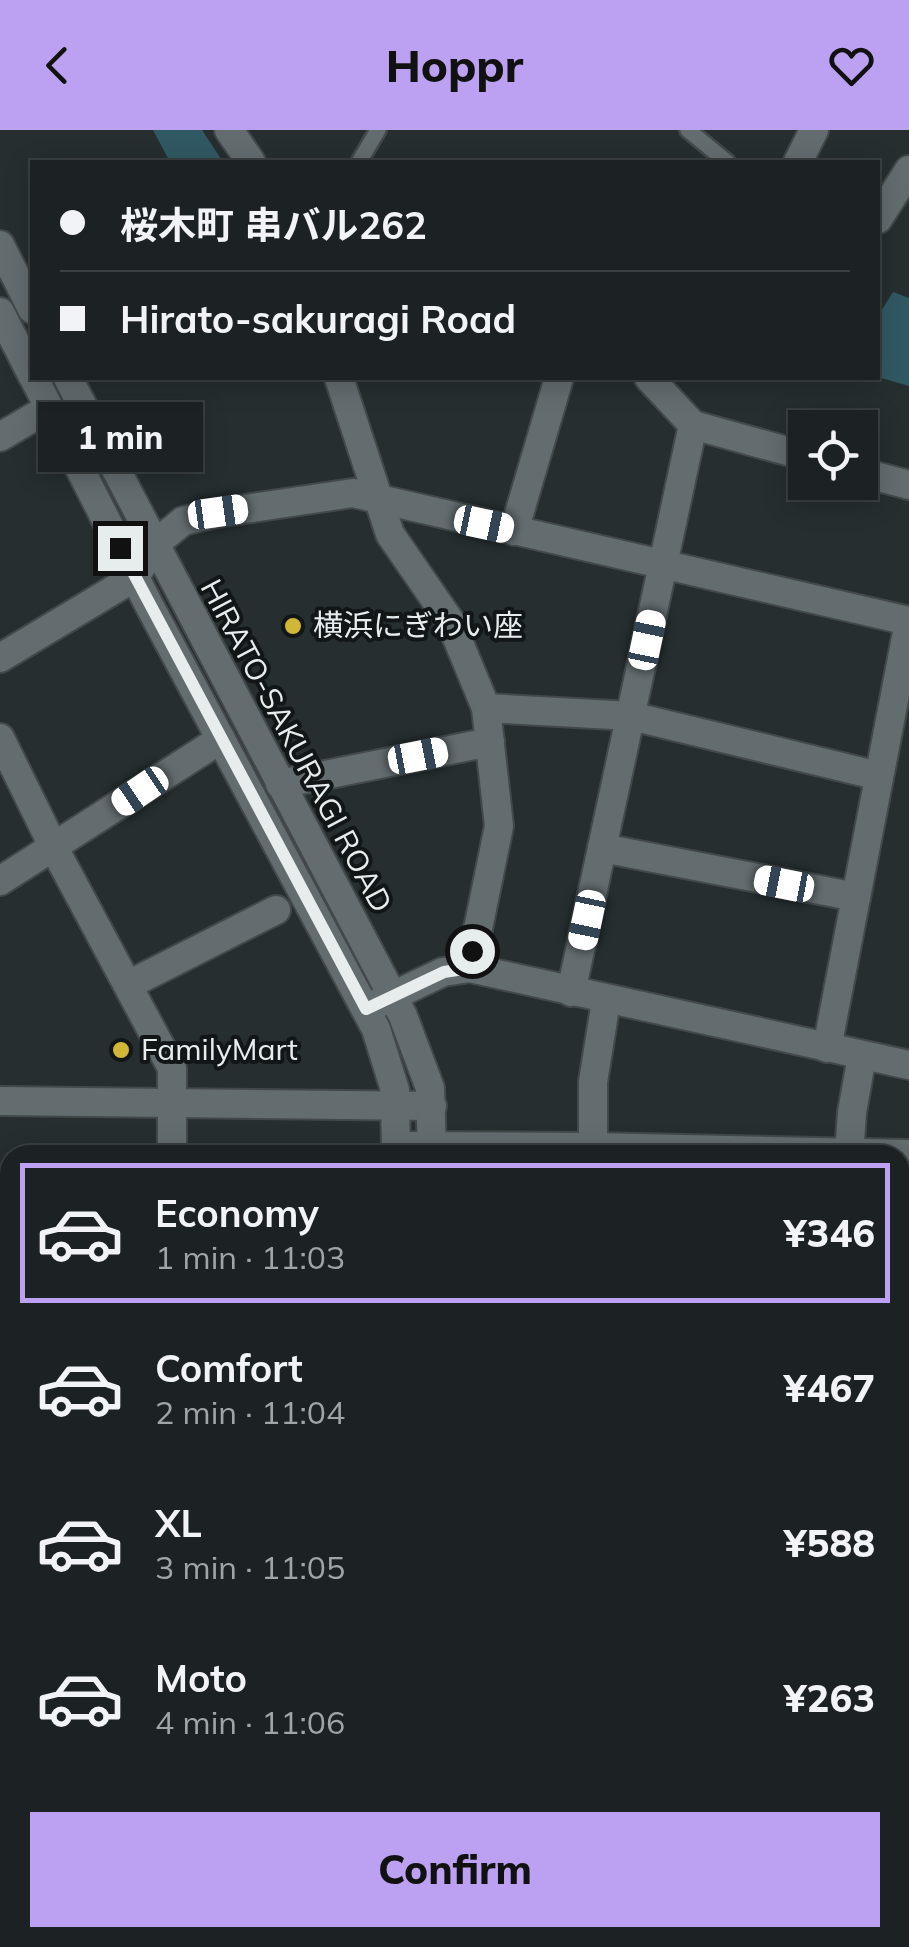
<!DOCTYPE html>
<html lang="en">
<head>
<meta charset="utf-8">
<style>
  body { margin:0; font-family:Mulish,"Noto Sans JP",sans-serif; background:#292f31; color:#f1f3f6; height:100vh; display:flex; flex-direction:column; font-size:38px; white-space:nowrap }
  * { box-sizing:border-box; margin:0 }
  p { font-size:32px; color:#a0a4a6 }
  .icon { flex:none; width:55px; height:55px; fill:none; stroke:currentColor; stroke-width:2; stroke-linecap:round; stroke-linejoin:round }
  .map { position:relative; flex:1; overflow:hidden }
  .side { position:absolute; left:0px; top:1015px; width:910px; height:802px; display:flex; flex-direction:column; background:#1c2224; border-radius:30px 30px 0 0; box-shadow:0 5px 25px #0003,0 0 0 2px #3a3f41 }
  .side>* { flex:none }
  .top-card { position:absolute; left:30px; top:30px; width:850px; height:220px; border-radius:0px; box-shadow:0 5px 25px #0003,0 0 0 2px #3a3f41; display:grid; align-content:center; height:220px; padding:0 30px; background:#1c2224 }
  .buttons { position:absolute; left:788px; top:280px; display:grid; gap:20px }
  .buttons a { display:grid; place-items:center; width:90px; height:90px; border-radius:0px; background:#1c2224; box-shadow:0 5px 25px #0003,0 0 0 2px #3a3f41; font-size:50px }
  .end { position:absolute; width:45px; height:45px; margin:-22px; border:12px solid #e7eced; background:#111; box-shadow:0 0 0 5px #111 }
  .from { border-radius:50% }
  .bubble { position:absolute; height:70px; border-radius:0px; background:#1c2224; box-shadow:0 5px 25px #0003,0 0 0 2px #3a3f41; font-size:32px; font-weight:800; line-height:70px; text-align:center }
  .car { position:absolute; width:30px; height:60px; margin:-30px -15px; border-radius:12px; box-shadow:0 0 8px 2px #0007; background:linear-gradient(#fff 24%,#345 0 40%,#fff 0 76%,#345 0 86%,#fff 0) }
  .top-card b { display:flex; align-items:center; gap:35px; height:95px; font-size:38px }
  .top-card b+b { border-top:2px solid #3a3f41 }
  .top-card i { width:25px; height:25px; background:#f1f3f6 }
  ul { padding:18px 0 0; list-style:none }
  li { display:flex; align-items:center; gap:30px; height:140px; margin:0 20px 15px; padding:0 10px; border:5px solid transparent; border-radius:0px }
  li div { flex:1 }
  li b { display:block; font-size:38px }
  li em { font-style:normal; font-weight:800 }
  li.selected { border-color:#bca0f2 }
  li>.icon { width:90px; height:90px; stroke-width:1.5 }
  .primary-button { display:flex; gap:20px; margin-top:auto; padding:20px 30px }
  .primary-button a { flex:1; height:115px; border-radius:0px; background:#bca0f2; color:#111; font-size:40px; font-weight:800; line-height:115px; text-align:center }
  header { display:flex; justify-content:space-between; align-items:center; height:130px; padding:0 30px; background:#bca0f2; color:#111; font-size:45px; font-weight:800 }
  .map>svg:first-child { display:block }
  .green { fill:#315963 }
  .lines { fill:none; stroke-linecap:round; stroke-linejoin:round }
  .service-casing { stroke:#43494b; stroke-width:20 }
  .pedestrian-casing { stroke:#43494b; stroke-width:28 }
  .minor-casing { stroke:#43494b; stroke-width:32 }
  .tertiary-casing { stroke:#43494b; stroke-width:32 }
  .secondary-casing { stroke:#43494b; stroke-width:32 }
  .trunk-casing { stroke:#43494b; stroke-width:32 }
  .service { stroke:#636c6f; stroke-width:15 }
  .pedestrian { stroke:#636c6f; stroke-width:22 }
  .minor { stroke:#636c6f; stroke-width:28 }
  .tertiary { stroke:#636c6f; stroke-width:28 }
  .secondary { stroke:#636c6f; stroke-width:28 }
  .trunk { stroke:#5e9eca; stroke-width:28 }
  .rail { stroke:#b3b8ba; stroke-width:8; stroke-dasharray:15 8; stroke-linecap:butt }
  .route { stroke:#e7eced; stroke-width:12 }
  .poi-dot { fill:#d1b736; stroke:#121617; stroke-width:4 }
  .labels { text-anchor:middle; stroke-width:8; stroke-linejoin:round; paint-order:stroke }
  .poi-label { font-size:30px; fill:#e7eced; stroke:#121617; text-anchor:start }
  .street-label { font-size:30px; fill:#e7eced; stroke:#121617 }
</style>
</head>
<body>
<header><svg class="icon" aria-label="back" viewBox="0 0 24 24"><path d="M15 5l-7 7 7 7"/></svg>Hoppr<svg class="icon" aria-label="heart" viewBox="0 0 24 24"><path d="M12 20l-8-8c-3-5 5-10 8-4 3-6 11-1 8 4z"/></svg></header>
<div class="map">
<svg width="909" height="1817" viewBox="0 0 909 1817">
  <rect width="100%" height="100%" fill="#262e30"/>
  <g class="green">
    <polygon points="153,0 202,0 223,32 170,32"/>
    <polygon points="893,162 909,168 909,256 878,247 878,186"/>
  </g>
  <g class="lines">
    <g class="service-casing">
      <g id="service">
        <polyline points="688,0 727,32"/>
        <polyline points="359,32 378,0"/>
      </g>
    </g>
    <g class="pedestrian-casing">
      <g id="pedestrian">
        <polyline points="0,1353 10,1353"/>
        <polyline points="900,1510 909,1511"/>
        <polyline points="504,1808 505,1817"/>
        <polyline points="577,1808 578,1817"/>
        <polyline points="835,1817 909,1813"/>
      </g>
    </g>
    <g class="minor-casing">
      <g id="minor">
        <polyline points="229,0 251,32"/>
        <polyline points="798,32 814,0"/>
        <polyline points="878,89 909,40"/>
        <polyline points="339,248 390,404 450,491 486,578 499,696 470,838"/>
        <polyline points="693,295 805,326"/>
        <polyline points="0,307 49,278"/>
        <polyline points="860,342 909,355"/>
        <polyline points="514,401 559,248"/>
        <polyline points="0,528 135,447 154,415 183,391 218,383 353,363 909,491"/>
        <polyline points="486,578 631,586 879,646"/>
        <polyline points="0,608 54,718 172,938 172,1025"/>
        <polyline points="280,654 490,612"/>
        <polyline points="602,718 856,767"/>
        <polyline points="0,751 221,609"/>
        <polyline points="128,855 276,780"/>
        <polyline points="571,862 693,295 649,248"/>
        <polyline points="374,875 443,842 470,838 909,935"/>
        <polyline points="827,918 909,492"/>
        <polyline points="0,971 432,976"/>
        <polyline points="396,1016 593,1017 909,1024"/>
        <polyline points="593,1025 593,952 606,871"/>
        <polyline points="849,1025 852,982 862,926"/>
        <polyline points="0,1277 10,1268"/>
      </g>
    </g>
    <g class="tertiary-casing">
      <g id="tertiary">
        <polyline points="0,1165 10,1165"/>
        <polyline points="900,1168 909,1168"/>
        <polyline points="0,1214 10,1214"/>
        <polyline points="900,1214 909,1214"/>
        <polyline points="395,1808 395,1817"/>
        <polyline points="435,1808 436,1817"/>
      </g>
    </g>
    <g class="secondary-casing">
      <g id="secondary">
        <polyline points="0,115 32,179"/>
        <polyline points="0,182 32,245"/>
        <polyline points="34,248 149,475 376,899 395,960 396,1025"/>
        <polyline points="68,248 403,886 430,958 432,1025"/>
      </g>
    </g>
    <g class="trunk-casing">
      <g id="trunk">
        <polyline points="900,1385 909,1385"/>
        <polyline points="0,1392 10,1392"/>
        <polyline points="900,1439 909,1439"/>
        <polyline points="0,1443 10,1443"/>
      </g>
    </g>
    <use href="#service" class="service"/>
    <use href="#pedestrian" class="pedestrian"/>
    <use href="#minor" class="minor"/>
    <use href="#tertiary" class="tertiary"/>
    <use href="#secondary" class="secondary"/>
    <use href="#trunk" class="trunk"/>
    <g class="rail">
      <polyline points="900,1564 909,1563"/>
      <polyline points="0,1618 10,1619"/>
      <polyline points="900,1663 909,1662"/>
      <polyline points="0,1670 10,1672"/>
    </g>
  </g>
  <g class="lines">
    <polyline class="route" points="120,418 366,879 444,842 470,838 472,821"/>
  </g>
  <g class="poi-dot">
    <circle cx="293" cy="496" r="10"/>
    <circle cx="121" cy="920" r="10"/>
  </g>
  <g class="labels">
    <g class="poi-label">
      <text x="313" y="506">横浜にぎわい座</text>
      <text x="141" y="930">FamilyMart</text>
    </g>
    <g class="street-label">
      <text transform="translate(296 616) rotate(62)" y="10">HIRATO-SAKURAGI ROAD</text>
    </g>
  </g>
</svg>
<div class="buttons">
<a><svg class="icon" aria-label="locate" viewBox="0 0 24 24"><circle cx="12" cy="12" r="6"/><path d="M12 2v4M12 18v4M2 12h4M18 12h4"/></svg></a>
</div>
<i class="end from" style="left:472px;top:821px"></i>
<i class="end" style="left:120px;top:418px"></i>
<div class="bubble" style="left:38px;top:272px;width:165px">1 min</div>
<i class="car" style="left:218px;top:382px;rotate:82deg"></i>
<i class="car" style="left:484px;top:394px;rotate:102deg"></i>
<i class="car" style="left:647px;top:510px;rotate:12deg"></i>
<i class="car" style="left:418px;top:626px;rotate:79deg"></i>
<i class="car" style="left:140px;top:661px;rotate:236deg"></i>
<i class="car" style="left:784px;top:754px;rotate:281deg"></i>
<i class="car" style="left:587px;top:790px;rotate:192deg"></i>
<div class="top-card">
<b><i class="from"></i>桜木町 串バル262</b>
<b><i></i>Hirato-sakuragi Road</b>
</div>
<section class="side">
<ul>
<li class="selected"><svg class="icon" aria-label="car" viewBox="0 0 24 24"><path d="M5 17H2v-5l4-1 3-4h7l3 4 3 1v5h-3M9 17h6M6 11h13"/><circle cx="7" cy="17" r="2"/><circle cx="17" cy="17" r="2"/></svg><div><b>Economy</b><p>1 min · 11:03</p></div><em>¥346</em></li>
<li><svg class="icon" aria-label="car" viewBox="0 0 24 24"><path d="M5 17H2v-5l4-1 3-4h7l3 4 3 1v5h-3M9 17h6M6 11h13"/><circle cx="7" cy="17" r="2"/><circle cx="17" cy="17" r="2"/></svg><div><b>Comfort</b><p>2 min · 11:04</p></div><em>¥467</em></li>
<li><svg class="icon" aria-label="car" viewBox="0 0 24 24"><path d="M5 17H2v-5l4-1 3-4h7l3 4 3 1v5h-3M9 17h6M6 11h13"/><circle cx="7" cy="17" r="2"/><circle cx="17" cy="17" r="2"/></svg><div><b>XL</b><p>3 min · 11:05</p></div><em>¥588</em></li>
<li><svg class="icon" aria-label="car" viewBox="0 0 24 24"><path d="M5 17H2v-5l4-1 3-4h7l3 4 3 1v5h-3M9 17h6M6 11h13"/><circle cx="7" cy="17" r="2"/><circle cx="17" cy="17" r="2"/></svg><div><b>Moto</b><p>4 min · 11:06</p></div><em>¥263</em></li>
</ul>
<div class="primary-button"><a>Confirm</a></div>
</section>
</div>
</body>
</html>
